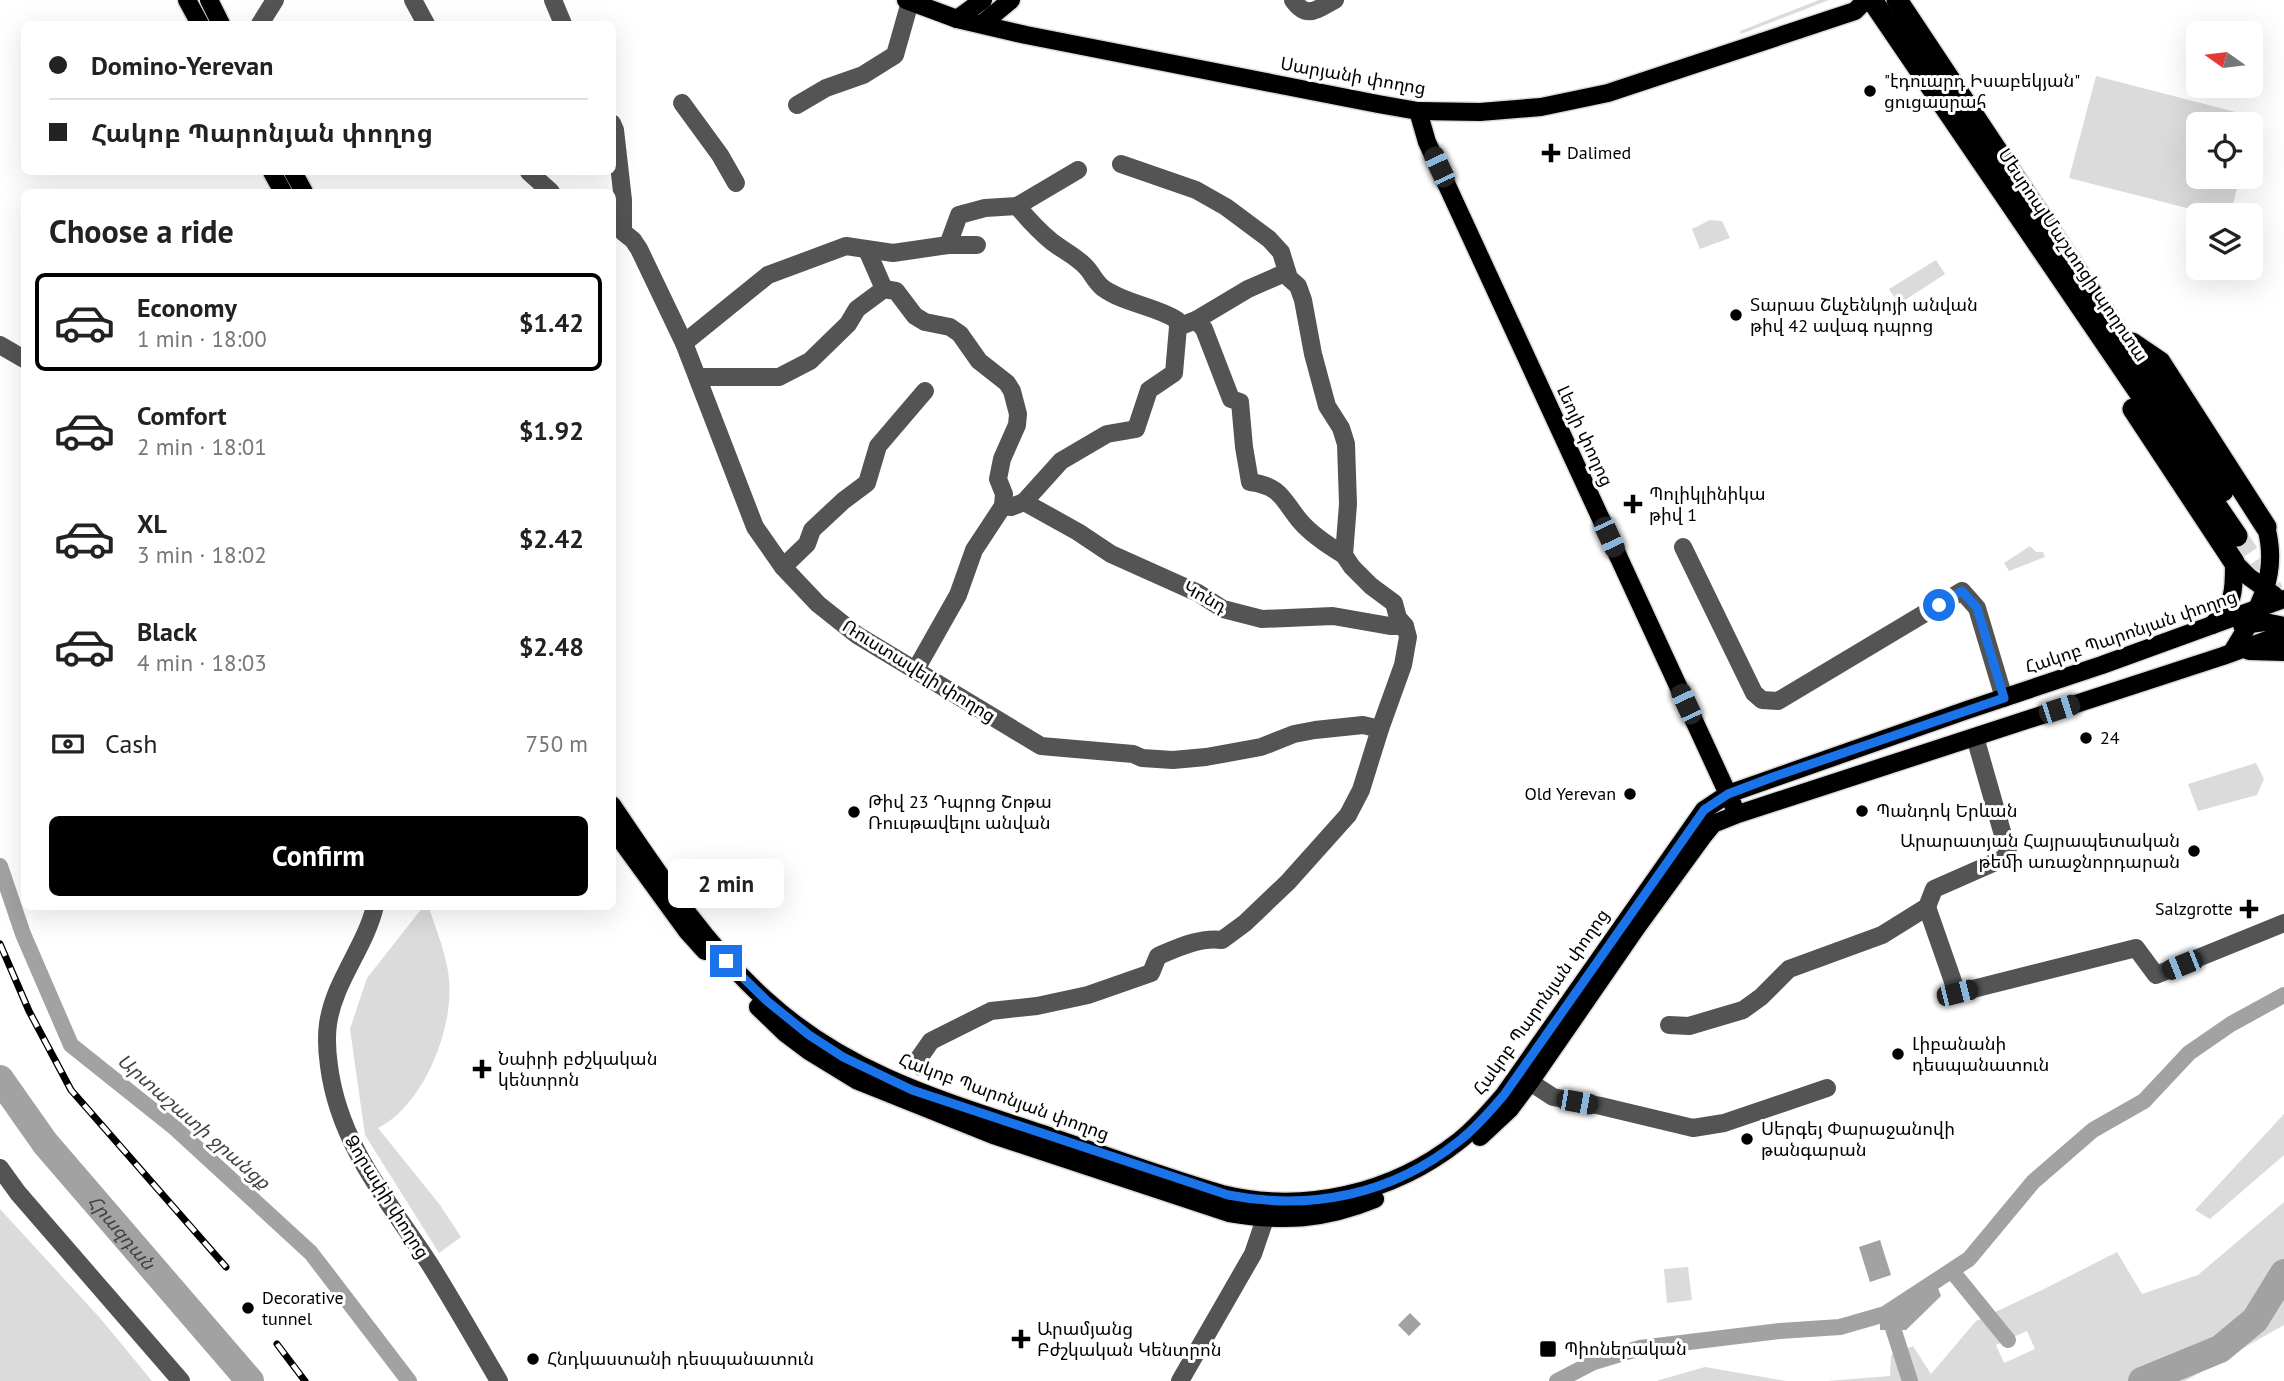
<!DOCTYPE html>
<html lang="en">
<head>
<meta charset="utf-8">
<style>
  body { margin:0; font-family:"PT Sans","Noto Sans Armenian",sans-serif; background:#f2f2f2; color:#222; height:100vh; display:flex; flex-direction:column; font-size:26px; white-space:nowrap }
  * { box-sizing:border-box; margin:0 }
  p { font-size:23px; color:#767676 }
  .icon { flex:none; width:38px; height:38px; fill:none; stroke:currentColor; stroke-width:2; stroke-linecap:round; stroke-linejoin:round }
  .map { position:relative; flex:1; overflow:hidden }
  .details { position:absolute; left:21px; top:189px; width:595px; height:721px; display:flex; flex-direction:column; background:#fff; border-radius:10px; box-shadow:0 7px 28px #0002 }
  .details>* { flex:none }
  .banner { position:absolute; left:21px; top:21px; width:595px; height:154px; border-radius:10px; box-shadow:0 7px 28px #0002; display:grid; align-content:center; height:154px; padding:0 28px; background:#fff }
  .needle { width:46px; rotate:284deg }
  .fabs { position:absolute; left:2186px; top:21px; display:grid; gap:14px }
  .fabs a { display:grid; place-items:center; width:77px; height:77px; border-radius:10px; background:#fff; box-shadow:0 7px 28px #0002; font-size:35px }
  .end { position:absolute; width:32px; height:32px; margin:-16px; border:9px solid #1a73e8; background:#fff; box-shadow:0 0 0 4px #fff }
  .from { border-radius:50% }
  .bubble { position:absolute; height:49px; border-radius:10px; background:#fff; box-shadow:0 7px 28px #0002; font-size:23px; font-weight:800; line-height:49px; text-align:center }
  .car { position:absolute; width:21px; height:42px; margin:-21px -10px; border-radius:9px; box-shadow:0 0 5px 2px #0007; background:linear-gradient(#222 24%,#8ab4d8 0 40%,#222 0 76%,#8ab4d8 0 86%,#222 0) }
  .banner b { display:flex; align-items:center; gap:24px; height:66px; font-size:26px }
  .banner b+b { border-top:2px solid #e0e0e0 }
  .banner i { width:18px; height:18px; background:#222 }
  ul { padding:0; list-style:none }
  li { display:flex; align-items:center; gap:21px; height:98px; margin:0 14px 10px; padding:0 14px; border:4px solid transparent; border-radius:10px }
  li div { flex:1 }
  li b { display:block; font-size:26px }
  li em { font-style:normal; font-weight:800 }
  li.selected { border-color:#000 }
  li>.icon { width:63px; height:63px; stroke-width:1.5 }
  h2 { padding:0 28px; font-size:32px; line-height:84px }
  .pay { display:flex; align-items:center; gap:18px; height:77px; padding:0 28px; font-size:26px }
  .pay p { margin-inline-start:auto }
  .cta { display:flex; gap:14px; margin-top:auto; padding:14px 28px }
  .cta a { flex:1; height:80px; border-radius:10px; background:#000; color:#fff; font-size:28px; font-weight:800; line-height:80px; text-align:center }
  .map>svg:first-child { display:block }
  .green { fill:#dbdbdb; fill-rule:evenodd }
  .water { fill:#a2a2a2 }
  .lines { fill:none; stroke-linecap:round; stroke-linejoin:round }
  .canal { stroke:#a2a2a2; stroke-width:16 }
  .river { stroke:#a2a2a2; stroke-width:28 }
  .highway-tunnel { stroke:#d9d9d9; stroke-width:21; stroke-dasharray:21 10; stroke-linecap:butt }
  .major-casing { stroke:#dbdbdb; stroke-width:21 }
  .highway-casing { stroke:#dbdbdb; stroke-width:24 }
  .minor { stroke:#545454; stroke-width:18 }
  .major { stroke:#000; stroke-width:18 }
  .highway { stroke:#000; stroke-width:21 }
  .rail-casing { stroke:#000; stroke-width:7 }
  .rail { stroke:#fff; stroke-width:4.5; stroke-dasharray:13; stroke-linecap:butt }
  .route { stroke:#1a73e8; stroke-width:9 }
  .poi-dot { fill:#000; stroke:#fff; stroke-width:2.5 }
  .labels { text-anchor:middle; stroke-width:6; stroke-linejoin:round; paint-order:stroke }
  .street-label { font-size:18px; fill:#000; stroke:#fff }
  .poi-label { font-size:18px; fill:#000; stroke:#fff; text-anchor:start }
  .water-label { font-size:19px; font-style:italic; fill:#434343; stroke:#fff }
</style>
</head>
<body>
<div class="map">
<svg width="2284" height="1381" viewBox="0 0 2284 1381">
  <rect width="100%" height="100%" fill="#fff"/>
  <g class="green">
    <polygon points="1819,0 1829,0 1741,34 1740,31"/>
    <polygon points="2096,76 2255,117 2251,135 2250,124 2198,124 2198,177 2240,177 2230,215 2214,215 2069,178"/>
    <polygon points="1710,220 1722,221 1730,238 1700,249 1692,229"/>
    <polygon points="1936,260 1945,274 1899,304 1889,289"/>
    <polygon points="2030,546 2036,552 2043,552 2045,557 2009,571 2004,563"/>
    <polygon points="2256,763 2264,779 2257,795 2198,811 2188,784"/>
    <path d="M 423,907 L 434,907 L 430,911 C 437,932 447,956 449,979 C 454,1028 424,1105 378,1128 L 440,1205 L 461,1237 L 439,1253 L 365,1135 L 350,1029 L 367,978 Z"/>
    <polygon points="2284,1114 2284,1155 2210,1219 2195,1210"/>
    <path d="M 2284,1202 L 2284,1325 L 2185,1381 L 1827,1381 L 1890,1376 L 1891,1355 L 1913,1346 L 1931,1374 L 1976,1321 L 2044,1289 L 2117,1252 L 2142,1294 L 2198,1275 ZM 2027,1331 L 2035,1349 L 2004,1363 L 1996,1345 Z"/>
    <polygon points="0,1209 100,1318 152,1381 0,1381"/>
    <polygon points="1688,1267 1692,1300 1667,1303 1664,1269"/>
    <polygon points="1705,1367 1786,1381 1656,1381"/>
  </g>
  <g class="water">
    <polygon points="1880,1240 1891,1275 1870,1282 1859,1247"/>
    <polygon points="1938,1288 1941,1296 1906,1330 1880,1330 1880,1321"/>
    <polygon points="1410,1313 1421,1324 1409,1336 1398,1325"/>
  </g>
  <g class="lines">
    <g class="canal">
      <polyline points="0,866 23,934 71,1045 175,1128 311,1253 409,1381"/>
      <polyline points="1952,1271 2008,1340"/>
      <polyline points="1905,1316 1892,1325 1910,1381"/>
      <polyline points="1557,1381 1594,1362 1640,1348 1780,1331 1840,1327 1885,1314 1969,1259 2033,1182 2093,1130 2144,1101 2189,1053 2231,1024 2284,995"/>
    </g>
    <g class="river">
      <path id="s1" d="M 0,1079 L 45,1143 L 250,1381"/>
      <polyline points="2142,1381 2220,1349 2255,1320 2284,1273"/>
    </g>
    <polyline class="highway-tunnel" points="2237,536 2274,592"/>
    <g class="major-casing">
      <g id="major">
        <polyline points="187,0 200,24"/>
        <polyline points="209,0 221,24"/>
        <polyline points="906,0 957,19 1026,35 1378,104 1418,111 1480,112 1541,107 1608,93 1855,11 1866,0"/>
        <polyline points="957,19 983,0"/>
        <polyline points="982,24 1011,0"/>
        <polyline points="1418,111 1427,142 1733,805"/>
        <polyline points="272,172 283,192"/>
        <polyline points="293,172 304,192"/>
        <polyline points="2234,562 2249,577 2274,595"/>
        <path d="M 2212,625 C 2235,604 2234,591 2234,562"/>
        <polyline points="2242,625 2265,622 2284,626"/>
        <polyline points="2249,651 2284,652"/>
        <path d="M 2232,652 C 2257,611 2280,577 2266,527"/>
        <path d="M 612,805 C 658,873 705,945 766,1000 C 846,1073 940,1100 1040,1133 C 1101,1154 1161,1176 1222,1194 C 1304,1214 1392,1194 1459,1141 C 1476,1128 1490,1111 1504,1095 L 1704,810 L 1728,794 L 1967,710 L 2102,665 L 2284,599"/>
        <polyline points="612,828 687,931 705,951"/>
        <path d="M 758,1007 L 785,1033 L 809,1051 L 858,1081 L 993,1135 L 1229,1213 C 1283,1222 1324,1220 1375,1199"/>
        <polyline points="1480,1137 1510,1109 1530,1082 1637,927 1704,835 1713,824 1738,814 2223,656 2284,634"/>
      </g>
    </g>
    <g class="highway-casing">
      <g id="highway">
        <polyline points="1872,0 2237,536"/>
        <polyline points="1897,0 2223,491"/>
        <polyline points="2132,343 2160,362 2266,527"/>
        <polyline points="2133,409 2234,562"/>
      </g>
    </g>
    <g class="minor">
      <polyline points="413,0 426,24"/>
      <polyline points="553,0 563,24"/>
      <path d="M 1293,0 C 1307,20 1317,9 1335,0"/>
      <polyline points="260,24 275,0"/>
      <polyline points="682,103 720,155 736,183"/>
      <polyline points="797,105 826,88 863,75 895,55 910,2"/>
      <polyline points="612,123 615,130 623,200 623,232 633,240 639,249 684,343 755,527 783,567 818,604 857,635 1041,746 1133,754 1142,758 1173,760 1206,757 1261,747 1294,734 1315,730 1363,725 1380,729"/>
      <polyline points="529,172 551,192"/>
      <path d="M 1017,206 C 1027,218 1039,231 1051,241 C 1062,250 1076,256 1086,267 C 1092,273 1095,282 1103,288 C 1125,304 1155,306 1177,320 L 1178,327"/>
      <polyline points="948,245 959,215 985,208 1017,206 1078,170"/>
      <polyline points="884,289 896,291 915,316 925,322 950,327 960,334 979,361 1007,383 1012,391 1018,414 1017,425 1002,459 998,479 1004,494 1003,506 974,550 958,595 915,671"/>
      <path d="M 1196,320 L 1204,329 L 1231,399 L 1240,402 L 1244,447 L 1250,482 C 1281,486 1282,499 1300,521 C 1311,534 1329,546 1344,555"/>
      <polyline points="684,343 768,275 846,246 893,253 948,245 977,245"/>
      <polyline points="0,345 24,359"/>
      <polyline points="698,377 779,377 810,361 848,324 857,309 884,289 867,250"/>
      <polyline points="1024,502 1061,461 1107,434 1136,429 1149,390 1174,373 1178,327 1196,320 1248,289 1287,272"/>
      <polyline points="1003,506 1011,507 1024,502 1078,532 1111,554 1198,593 1223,609 1262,619 1333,616 1390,626 1405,626"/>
      <polyline points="1683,547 1754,693 1762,700 1778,701 1962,591 1977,608 2004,698"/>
      <polyline points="783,567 807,544 812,530 843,501 867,483 878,446 925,391"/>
      <path d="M 375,906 C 365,948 334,981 328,1024 C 326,1038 327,1052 329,1066 C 339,1144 387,1199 429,1263 C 453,1301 476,1342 499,1381"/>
      <polyline points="1927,907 1957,993 2136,948 2156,975 2284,923"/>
      <polyline points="1669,1025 1689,1026 1743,1010 1761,997 1789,969 1882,935 1927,907 1934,889 2009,856 1975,737"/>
      <path d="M 921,1067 L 917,1061 L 931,1041 L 991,1011 L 1037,1006 L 1088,995 L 1151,973 L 1158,956 C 1177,948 1200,937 1222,940 L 1245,923 L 1288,882 L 1348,815 L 1361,790 L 1380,729 L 1403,665 L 1408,637 L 1405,626 L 1398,618 L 1394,603 L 1371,586 L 1352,567 L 1344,555 L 1348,504 L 1346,444 L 1341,428 L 1327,406 L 1313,354 L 1303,300 L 1298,286 L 1289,278 L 1281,252 L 1269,239 L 1226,207 L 1196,190 L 1121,164"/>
      <polyline points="1530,1082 1553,1097 1601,1106 1693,1128 1724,1123 1827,1088"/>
      <polyline points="0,1168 18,1193 181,1381"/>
      <polyline points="1180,1381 1253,1254 1265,1219"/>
    </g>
    <use href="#major" class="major"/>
    <use href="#highway" class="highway"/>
    <g class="rail-casing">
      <g id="rail">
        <polyline points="0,944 29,1011 71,1090 226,1267"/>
        <polyline points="277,1344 305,1381"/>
      </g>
    </g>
    <use href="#rail" class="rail"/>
  </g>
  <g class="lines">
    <path class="route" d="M 726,961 L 767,1001 L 809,1035 L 843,1057 L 912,1090 L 1228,1195 C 1311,1211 1392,1195 1459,1141 C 1476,1128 1490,1111 1504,1095 L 1704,810 L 1728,794 L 1773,777 L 2004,698 L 1977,608 L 1962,591 L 1939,605"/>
  </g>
  <g class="poi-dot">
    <circle cx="1870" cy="91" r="7"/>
    <path d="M1547.5 142.5h7v7h7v7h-7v7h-7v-7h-7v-7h7z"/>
    <circle cx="1736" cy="315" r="7"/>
    <path d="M1629.5 493.5h7v7h7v7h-7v7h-7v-7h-7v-7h7z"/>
    <circle cx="2086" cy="738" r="7"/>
    <circle cx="1630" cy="794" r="7"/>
    <circle cx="1862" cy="811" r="7"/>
    <circle cx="854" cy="812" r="7"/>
    <circle cx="2194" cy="851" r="7"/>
    <path d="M2245.5 898.5h7v7h7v7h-7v7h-7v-7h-7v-7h7z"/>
    <circle cx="1898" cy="1054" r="7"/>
    <path d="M478.5 1058.5h7v7h7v7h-7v7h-7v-7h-7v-7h7z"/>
    <circle cx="1747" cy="1139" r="7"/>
    <circle cx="248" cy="1308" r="7"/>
    <path d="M1017.5 1328.5h7v7h7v7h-7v7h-7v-7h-7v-7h7z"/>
    <rect x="1539" y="1340" width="18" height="18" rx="3.5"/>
    <circle cx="533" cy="1359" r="7"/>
  </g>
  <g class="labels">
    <g class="street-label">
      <text transform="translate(1353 76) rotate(10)" y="6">Սարյանի փողոց</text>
      <text transform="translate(2073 255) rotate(56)" y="6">Մեսրոպ Մաշտոցի պողոտա</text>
      <text transform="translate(1585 436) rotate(65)" y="6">Լեոյի փողոց</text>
      <text transform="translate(1205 597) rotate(28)" y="6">Կոնդ</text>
      <text transform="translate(2131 632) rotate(-19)" y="6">Հակոբ Պարոնյան փողոց</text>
      <text transform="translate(919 671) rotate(32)" y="6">Ռուստավելի փողոց</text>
      <text transform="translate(1541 1002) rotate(-55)" y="6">Հակոբ Պարոնյան փողոց</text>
      <text transform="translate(1004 1097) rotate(20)" y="6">Հակոբ Պարոնյան փողոց</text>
      <text transform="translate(387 1197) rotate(58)" y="6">Ձորափի փողոց</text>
    </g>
    <g class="poi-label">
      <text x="1884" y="87">"էդուարդ Իսաբեկյան"<tspan x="1884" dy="21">ցուցասրահ</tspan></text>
      <text x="1567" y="159">Dalimed</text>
      <text x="1750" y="311">Տարաս Շևչենկոյի անվան<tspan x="1750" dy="21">թիվ 42 ավագ դպրոց</tspan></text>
      <text x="1649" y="500">Պոլիկլինիկա<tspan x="1649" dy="21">թիվ 1</tspan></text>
      <text x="2100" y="744">24</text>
      <text x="1616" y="800" text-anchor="end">Old Yerevan</text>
      <text x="868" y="808">Թիվ 23 Դպրոց Շոթա<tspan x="868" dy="21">Ռուսթավելու անվան</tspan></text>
      <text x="1876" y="817">Պանդոկ Երևան</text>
      <text x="2180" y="847" text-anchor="end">Արարատյան Հայրապետական<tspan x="2180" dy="21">թեմի առաջնորդարան</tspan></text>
      <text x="2233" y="915" text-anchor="end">Salzgrotte</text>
      <text x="1912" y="1050">Լիբանանի<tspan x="1912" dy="21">դեսպանատուն</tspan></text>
      <text x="498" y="1065">Նաիրի բժշկական<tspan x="498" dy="21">կենտրոն</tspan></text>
      <text x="1761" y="1135">Սերգեյ Փարաջանովի<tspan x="1761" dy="21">թանգարան</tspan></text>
      <text x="262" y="1304">Decorative<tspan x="262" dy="21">tunnel</tspan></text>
      <text x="1037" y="1335">Արամյանց<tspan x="1037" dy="21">Բժշկական Կենտրոն</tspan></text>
      <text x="1564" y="1355">Պիոներական</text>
      <text x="547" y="1365">Հնդկաստանի դեսպանատուն</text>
    </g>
    <g class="water-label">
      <text transform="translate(194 1121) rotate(41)" y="7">Արտաշատի ջրանցք</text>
      <text dy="7" stroke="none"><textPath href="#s1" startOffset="196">Հրազդան</textPath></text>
    </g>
  </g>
</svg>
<div class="fabs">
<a><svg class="needle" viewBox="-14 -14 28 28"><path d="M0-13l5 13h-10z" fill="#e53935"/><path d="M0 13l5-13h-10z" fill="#767676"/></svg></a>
<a><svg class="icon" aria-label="locate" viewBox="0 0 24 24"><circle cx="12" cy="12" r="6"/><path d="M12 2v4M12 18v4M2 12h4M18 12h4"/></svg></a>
<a><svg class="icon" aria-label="layers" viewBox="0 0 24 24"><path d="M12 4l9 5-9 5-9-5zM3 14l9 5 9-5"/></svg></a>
</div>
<i class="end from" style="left:1939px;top:605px"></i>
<i class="end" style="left:726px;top:961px"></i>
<div class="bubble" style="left:668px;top:859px;width:116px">2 min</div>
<i class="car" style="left:1439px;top:167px;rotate:335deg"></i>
<i class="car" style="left:1609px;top:537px;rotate:155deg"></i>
<i class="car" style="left:1686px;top:704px;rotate:335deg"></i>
<i class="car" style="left:2059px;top:709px;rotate:72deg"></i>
<i class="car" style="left:2182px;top:965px;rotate:248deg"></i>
<i class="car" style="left:1957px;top:993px;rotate:76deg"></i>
<i class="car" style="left:1577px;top:1102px;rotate:100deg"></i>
<div class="banner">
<b><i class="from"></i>Domino-Yerevan</b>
<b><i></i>Հակոբ Պարոնյան փողոց</b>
</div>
<section class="details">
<h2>Choose a ride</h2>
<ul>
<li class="selected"><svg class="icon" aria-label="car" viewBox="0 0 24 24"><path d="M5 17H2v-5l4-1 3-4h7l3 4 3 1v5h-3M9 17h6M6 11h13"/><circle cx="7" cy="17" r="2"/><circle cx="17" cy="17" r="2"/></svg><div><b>Economy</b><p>1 min · 18:00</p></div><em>$1.42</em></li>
<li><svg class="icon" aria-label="car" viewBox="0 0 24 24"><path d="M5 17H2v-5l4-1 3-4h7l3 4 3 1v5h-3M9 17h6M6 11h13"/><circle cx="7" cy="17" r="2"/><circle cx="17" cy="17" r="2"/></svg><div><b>Comfort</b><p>2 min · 18:01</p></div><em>$1.92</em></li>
<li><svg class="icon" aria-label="car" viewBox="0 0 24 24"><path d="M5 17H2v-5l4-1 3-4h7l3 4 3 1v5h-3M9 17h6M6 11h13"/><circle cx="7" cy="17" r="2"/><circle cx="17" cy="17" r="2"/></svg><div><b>XL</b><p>3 min · 18:02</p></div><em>$2.42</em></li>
<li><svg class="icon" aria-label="car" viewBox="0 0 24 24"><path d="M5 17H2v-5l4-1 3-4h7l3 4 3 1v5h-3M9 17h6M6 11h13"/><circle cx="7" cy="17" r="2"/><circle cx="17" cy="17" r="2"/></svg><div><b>Black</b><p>4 min · 18:03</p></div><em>$2.48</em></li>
</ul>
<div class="pay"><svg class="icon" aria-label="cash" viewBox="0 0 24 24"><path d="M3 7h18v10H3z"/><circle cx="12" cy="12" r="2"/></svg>Cash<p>750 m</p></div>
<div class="cta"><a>Confirm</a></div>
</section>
</div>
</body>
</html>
